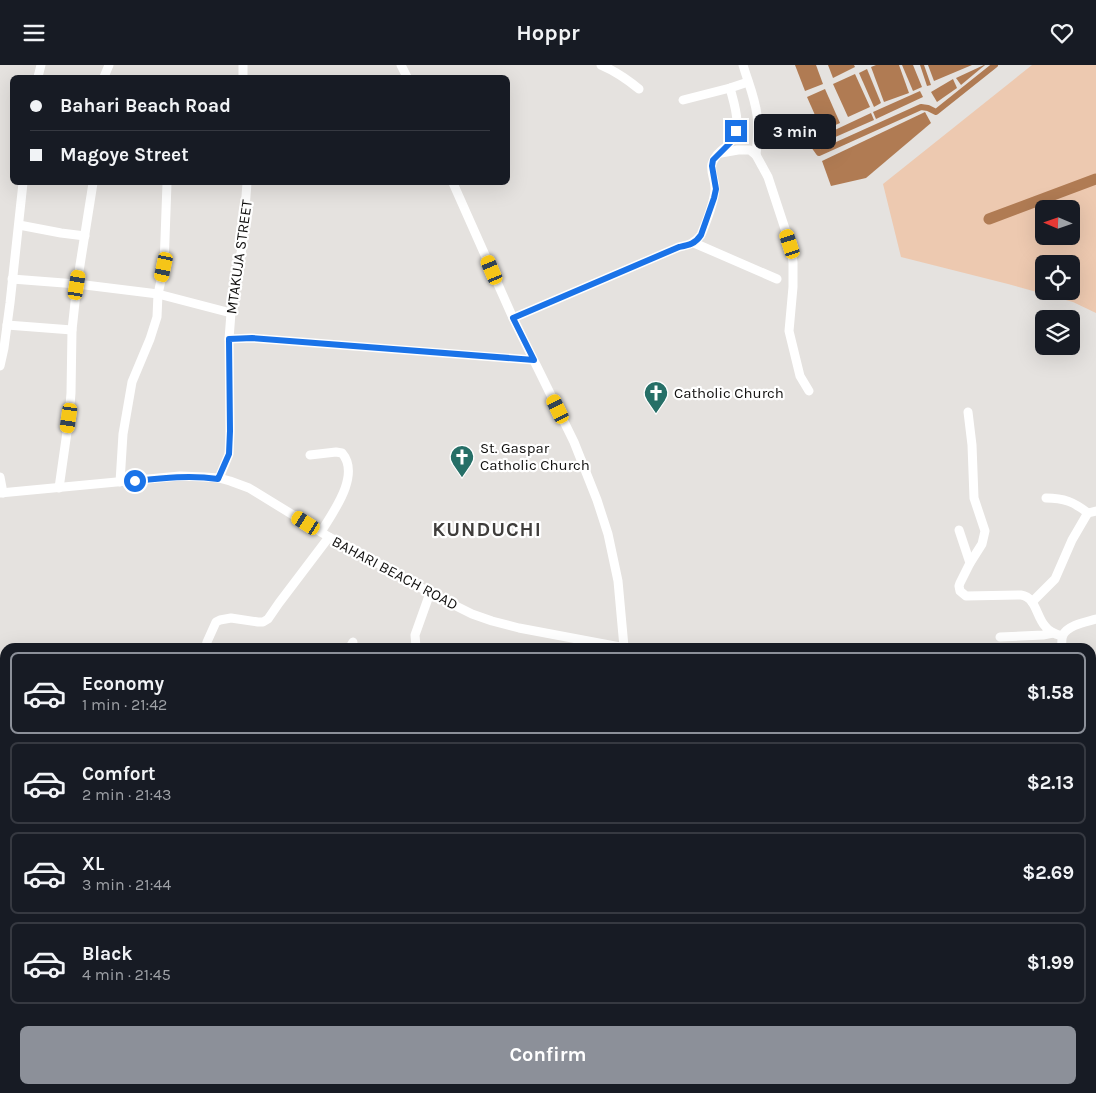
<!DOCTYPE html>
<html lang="en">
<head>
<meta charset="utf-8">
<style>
  body { margin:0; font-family:Karla,sans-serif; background:#242831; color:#f1f3f6; height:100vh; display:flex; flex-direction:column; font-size:19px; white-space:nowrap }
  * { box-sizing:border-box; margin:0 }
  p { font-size:16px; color:#9ea1a6 }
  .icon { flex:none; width:28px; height:28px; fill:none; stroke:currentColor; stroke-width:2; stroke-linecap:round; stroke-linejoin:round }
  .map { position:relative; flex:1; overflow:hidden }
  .sheet { position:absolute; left:0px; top:578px; width:1096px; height:451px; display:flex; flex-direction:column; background:#171b24; border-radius:15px 15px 0 0; box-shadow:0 5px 20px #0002 }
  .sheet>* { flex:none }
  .hud { position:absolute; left:10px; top:10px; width:500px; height:110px; border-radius:8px; box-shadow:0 5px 20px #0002; display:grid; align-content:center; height:110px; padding:0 20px; background:#171b24 }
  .needle { width:32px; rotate:272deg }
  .controls { position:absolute; left:1035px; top:135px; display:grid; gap:10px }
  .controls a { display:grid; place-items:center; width:45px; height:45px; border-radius:8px; background:#171b24; box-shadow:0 5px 20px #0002; font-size:25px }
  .end { position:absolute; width:22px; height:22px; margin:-11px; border:6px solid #1a73e8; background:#fff; box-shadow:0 0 0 2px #fff }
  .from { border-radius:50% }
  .bubble { position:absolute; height:35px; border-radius:8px; background:#171b24; box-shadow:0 5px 20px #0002; font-size:16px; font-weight:700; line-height:35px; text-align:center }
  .car { position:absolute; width:15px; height:30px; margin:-15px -8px; border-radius:6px; box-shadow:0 0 4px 1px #0007; background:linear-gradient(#f5c518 24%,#345 0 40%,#f5c518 0 76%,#345 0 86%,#f5c518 0) }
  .hud b { display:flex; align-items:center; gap:18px; height:48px; font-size:19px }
  .hud b+b { border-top:1px solid #363941 }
  .hud i { width:12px; height:12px; background:#f1f3f6 }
  ul { padding:9px 0 0; list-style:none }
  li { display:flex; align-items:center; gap:15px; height:82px; margin:0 10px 8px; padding:0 10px; border:2px solid #363941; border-radius:8px }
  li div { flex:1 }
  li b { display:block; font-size:19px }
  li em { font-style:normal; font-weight:700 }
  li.active { border-color:#8c9099 }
  li>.icon { width:45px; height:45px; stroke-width:1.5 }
  .primary-button { display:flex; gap:10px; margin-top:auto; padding:10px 20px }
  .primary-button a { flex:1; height:58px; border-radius:8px; background:#8c9099; color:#fff; font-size:20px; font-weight:700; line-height:58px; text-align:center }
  header { display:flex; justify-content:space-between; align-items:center; height:65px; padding:0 20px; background:#171b24; font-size:22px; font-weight:700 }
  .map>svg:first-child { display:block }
  .green { fill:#edc9b0; fill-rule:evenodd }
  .water { fill:#b07b53 }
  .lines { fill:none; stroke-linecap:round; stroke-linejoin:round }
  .canal { stroke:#b07b53; stroke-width:6 }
  .river { stroke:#b07b53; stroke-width:11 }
  .minor { stroke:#fff; stroke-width:9 }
  .route { stroke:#1a73e8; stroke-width:6 }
  .labels { text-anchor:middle; stroke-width:4.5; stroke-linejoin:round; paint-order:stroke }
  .street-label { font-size:15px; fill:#11100f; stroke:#fff }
  .poi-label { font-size:15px; fill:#11100f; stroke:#fff; text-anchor:start }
  .district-label { font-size:20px; font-weight:bold; letter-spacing:1px; fill:#3f3d3b; stroke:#fff }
</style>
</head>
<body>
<header><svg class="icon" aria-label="menu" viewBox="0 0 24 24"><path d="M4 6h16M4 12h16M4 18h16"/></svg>Hoppr<svg class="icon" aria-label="heart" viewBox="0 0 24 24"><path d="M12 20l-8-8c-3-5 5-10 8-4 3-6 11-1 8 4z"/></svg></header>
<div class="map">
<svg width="1096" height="1028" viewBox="0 0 1096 1028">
  <rect width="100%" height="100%" fill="#e5e2df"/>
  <path class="green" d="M 1032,0 L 1096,0 L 1096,248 L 1073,237 L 1008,219 L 901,192 L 883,119 ZM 1044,144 L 1071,144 L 1071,171 L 1044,171 ZM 1044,199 L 1071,199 L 1071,226 L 1044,226 Z"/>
  <g class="water">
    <polygon points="795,0 816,0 823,19 805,26"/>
    <polygon points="828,0 854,0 855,2 833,13"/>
    <polygon points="876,0 899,0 909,28 884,37 871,2"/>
    <polygon points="902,0 913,0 922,22 913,26"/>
    <polygon points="920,0 924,0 931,20 927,21"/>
    <polygon points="928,0 972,0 934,16"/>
    <polygon points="984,0 985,0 961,20 956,13"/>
    <polygon points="867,4 881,38 874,42 859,8"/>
    <polygon points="855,9 870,42 848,52 833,19"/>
    <polygon points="953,14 957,23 937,37 931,27"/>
    <polygon points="825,24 840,58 822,66 807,32"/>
    <polygon points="920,26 923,32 876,54 873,47"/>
    <polygon points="925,47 931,58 866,113 831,121 822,96"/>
    <polygon points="871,48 874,55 824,77 822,71"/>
  </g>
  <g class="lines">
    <polyline class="canal" points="814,81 819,88 921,42 928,43 936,47 995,0"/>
    <polyline class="river" points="989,154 1096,114"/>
    <g class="minor">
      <polyline points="401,0 407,12"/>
      <path d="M 601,0 C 615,6 627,14 639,24"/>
      <path d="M 743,0 C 748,17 755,33 757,50 C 759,62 757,77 756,90"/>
      <polyline points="38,12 41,0"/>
      <polyline points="104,12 109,0"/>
      <polyline points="243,12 243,0"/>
      <polyline points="683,35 730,23 748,17"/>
      <polyline points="721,88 738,85 750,85 756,90 768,112 790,179 793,197 793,222 789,266 800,311 809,326"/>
      <polyline points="453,118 513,253 574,377 597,435 608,469 618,516 624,582"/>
      <polyline points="19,160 61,168 85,171"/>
      <polyline points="694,178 777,214"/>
      <polyline points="12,214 77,219 158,229 231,248"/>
      <path d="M 513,253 L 679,182 C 689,180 695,178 701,170 C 706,157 714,139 715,125 C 716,116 710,108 712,99 C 714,91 721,86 727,81 C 744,65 735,42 730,23"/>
      <polyline points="7,260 72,265"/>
      <polyline points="229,274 252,273 533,295"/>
      <polyline points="0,301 4,283 10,238 23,118"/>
      <path d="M 968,347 L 972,380 L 974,433 L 985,466 L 982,479 L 970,498 L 960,518 L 959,521 L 960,526 L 966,531 L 1021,530 C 1036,532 1036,551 1045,561 C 1049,567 1055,569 1062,571"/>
      <path d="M 310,390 L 336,387 L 342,388 C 361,410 333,447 321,467"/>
      <polyline points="0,412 3,428"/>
      <polyline points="219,413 229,389 230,366 229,274 231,248 242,182 247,118"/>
      <polyline points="120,417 123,369 132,317 150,274 157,252 158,229 164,202 167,118"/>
      <polyline points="59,423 69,353 71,328 72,265 77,219 93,118"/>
      <polyline points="0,428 180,411 204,412 219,413 230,416 249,423 329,472 353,484 430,528 472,549 492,556 519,563 620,582"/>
      <path d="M 1046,433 C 1064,433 1074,437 1088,448"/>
      <polyline points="959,465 970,498"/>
      <polyline points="1032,537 1055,514 1072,475 1086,451 1088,448 1096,446"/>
      <polyline points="1000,572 1043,570 1053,568"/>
      <polyline points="206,582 207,577 216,557 220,555 231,553 258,557 263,557 268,554 279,538 329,472"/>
      <polyline points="350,582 353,577"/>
      <polyline points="416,582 415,570 430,528"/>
      <path d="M 1062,582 C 1062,579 1061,574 1063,570 C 1068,560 1086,557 1096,554"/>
      <polyline points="1091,641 1096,640"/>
      <polyline points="1091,705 1096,707"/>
      <polyline points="1091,802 1096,802"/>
      <polyline points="1091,887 1096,893"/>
      <polyline points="1091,1010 1096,1013"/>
      <polyline points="405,1024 406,1028"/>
      <polyline points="643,1024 645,1028"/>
      <polyline points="757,1024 760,1028"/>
      <polyline points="887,1024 892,1028"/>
      <polyline points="298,1028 300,1024"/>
      <polyline points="335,1028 338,1024"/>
      <polyline points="353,1028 356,1024"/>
      <polyline points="487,1028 491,1024"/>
      <polyline points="618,1028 622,1024"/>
      <polyline points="720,1028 721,1024"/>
      <polyline points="840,1028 844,1024"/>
      <polyline points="962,1028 974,1024"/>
    </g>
  </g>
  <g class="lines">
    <path class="route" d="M 135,416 C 163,413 190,410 218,414 L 229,389 L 230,366 L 229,274 L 252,273 L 534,295 L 513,253 L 679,182 C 689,180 695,179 701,170 L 714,133 L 716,124 L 712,101 L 713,95 L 731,77 L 736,66"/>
  </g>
  <defs>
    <g id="church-pin" transform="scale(1.25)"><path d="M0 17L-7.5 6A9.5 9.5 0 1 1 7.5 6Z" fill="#266f67" stroke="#fff"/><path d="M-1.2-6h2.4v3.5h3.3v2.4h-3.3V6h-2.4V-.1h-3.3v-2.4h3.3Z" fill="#fff"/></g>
  </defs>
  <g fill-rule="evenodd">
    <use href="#church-pin" x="656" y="328"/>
    <use href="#church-pin" x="462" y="392"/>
  </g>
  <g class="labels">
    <g class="street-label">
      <text transform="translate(239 192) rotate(-82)" y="5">MTAKUJA STREET</text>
      <text transform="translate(395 508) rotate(28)" y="5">BAHARI BEACH ROAD</text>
    </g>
    <g class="poi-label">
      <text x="674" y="333">Catholic Church</text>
      <text x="480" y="388">St. Gaspar<tspan x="480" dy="17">Catholic Church</tspan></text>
    </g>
    <g class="district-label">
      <text x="487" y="471">KUNDUCHI</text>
    </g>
  </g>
</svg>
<div class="controls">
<a><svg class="needle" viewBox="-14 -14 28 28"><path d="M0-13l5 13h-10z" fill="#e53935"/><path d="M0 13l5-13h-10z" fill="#9ea1a6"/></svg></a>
<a><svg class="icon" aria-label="locate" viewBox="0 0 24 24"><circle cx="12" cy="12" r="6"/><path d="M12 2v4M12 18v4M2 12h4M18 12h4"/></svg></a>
<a><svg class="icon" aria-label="layers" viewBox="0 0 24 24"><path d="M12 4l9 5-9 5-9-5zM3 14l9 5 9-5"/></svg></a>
</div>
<i class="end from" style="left:135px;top:416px"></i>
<i class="end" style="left:736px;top:66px"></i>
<div class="bubble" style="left:754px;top:49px;width:82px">3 min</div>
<i class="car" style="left:790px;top:179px;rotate:342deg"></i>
<i class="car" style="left:164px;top:202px;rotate:192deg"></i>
<i class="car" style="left:492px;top:205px;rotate:337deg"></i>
<i class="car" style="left:77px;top:220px;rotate:9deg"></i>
<i class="car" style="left:558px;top:344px;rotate:334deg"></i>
<i class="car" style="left:69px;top:353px;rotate:188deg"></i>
<i class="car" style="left:306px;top:458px;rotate:302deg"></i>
<div class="hud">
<b><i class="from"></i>Bahari Beach Road</b>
<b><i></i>Magoye Street</b>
</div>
<section class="sheet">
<ul>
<li class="active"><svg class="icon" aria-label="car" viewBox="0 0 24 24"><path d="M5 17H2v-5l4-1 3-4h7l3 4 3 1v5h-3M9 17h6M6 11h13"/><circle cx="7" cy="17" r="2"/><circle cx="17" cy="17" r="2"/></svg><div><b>Economy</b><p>1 min · 21:42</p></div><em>$1.58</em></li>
<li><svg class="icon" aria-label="car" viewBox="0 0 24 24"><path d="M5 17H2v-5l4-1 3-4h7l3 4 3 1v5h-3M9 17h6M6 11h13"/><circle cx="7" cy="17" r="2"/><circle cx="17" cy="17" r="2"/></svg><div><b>Comfort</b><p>2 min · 21:43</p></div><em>$2.13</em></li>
<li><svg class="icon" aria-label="car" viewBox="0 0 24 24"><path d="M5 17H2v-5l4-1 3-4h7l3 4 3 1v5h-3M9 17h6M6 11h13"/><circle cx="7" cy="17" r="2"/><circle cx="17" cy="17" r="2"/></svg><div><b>XL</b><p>3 min · 21:44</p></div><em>$2.69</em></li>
<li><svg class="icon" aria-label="car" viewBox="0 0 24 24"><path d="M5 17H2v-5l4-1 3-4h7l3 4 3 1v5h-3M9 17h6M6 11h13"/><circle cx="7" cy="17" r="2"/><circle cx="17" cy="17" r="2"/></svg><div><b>Black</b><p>4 min · 21:45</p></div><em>$1.99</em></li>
</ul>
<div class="primary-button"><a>Confirm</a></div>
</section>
</div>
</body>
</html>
